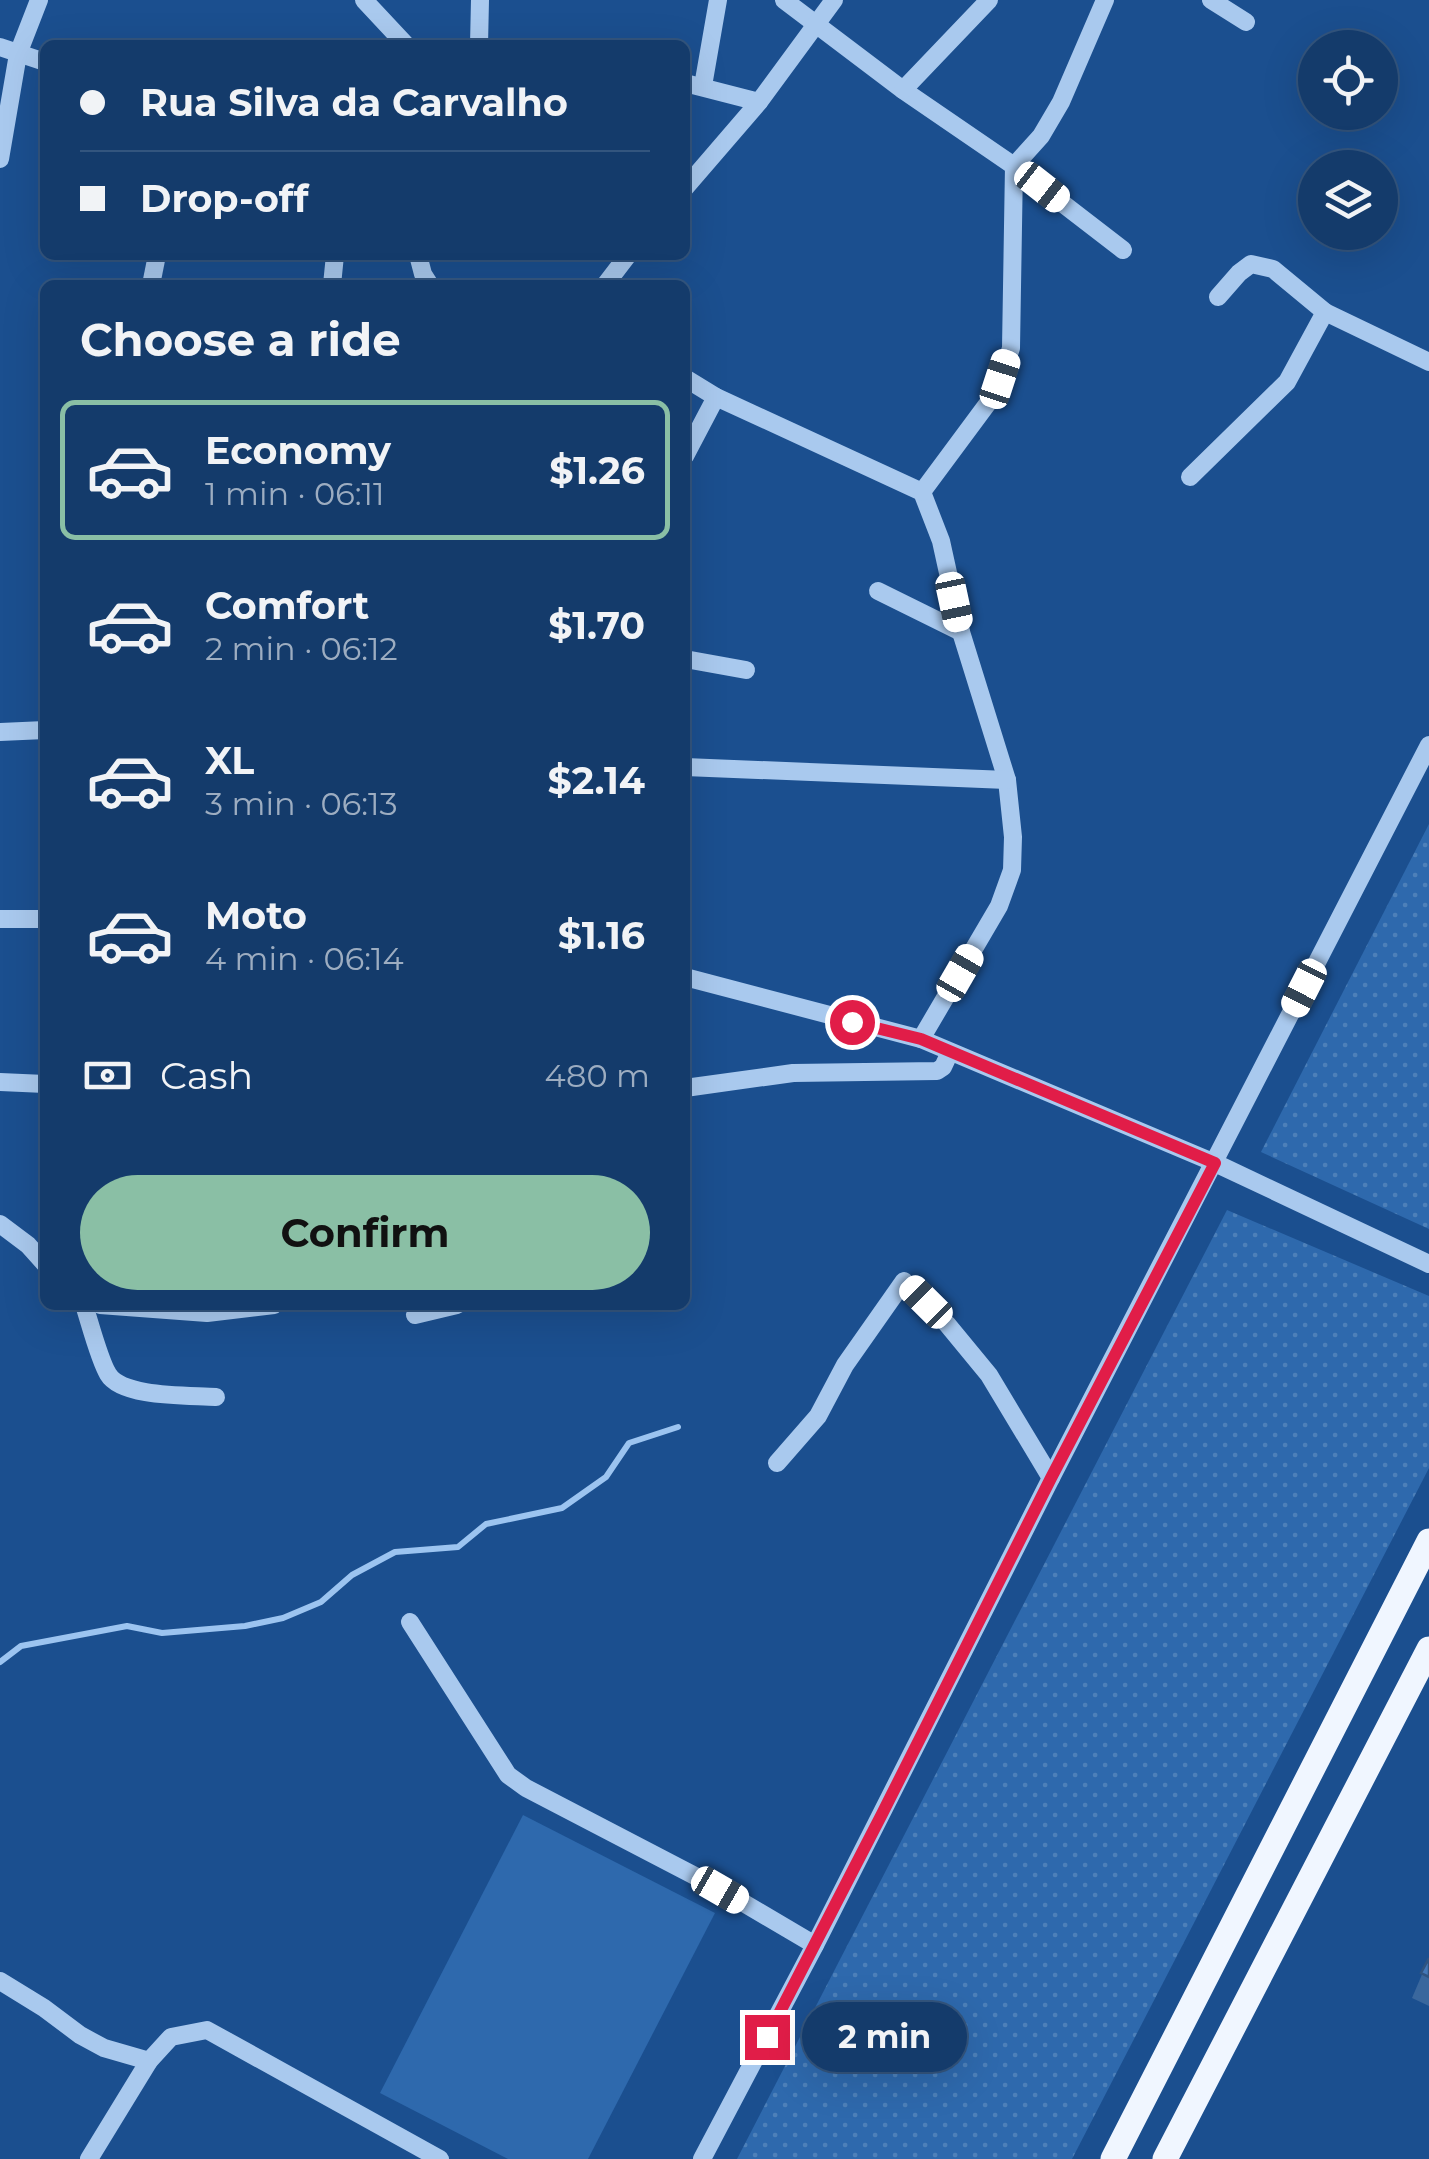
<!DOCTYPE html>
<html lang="en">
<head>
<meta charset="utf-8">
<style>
  body { margin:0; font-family:Montserrat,sans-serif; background:#1d4271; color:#f1f3f6; height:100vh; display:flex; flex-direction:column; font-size:38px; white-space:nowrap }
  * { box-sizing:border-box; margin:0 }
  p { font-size:32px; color:#9dadc1 }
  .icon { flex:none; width:55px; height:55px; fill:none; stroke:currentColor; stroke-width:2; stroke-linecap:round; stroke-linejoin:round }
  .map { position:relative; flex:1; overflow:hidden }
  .sheet { position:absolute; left:40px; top:280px; width:650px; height:1030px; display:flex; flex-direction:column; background:#143b6b; border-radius:15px; box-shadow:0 10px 40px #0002,0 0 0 2px #33557e }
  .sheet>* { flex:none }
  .guide { position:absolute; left:40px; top:40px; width:650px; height:220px; border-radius:15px; box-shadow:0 10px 40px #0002,0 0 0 2px #33557e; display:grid; align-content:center; height:220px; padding:0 40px; background:#143b6b }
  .buttons { position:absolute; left:1298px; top:30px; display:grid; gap:20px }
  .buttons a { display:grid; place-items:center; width:100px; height:100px; border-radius:50%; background:#143b6b; box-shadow:0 10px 40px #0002,0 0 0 2px #33557e; font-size:50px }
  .end { position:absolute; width:45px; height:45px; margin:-22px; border:12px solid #e11d48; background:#fff; box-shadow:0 0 0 5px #fff }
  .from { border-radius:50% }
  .bubble { position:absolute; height:70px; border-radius:35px; background:#143b6b; box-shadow:0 10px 40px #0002,0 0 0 2px #33557e; font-size:32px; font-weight:700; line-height:70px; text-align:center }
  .car { position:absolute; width:30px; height:60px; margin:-30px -15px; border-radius:12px; box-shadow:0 0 8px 2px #0007; background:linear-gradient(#fff 24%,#345 0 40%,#fff 0 76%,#345 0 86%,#fff 0) }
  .guide b { display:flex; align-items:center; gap:35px; height:95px; font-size:38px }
  .guide b+b { border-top:2px solid #33557e }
  .guide i { width:25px; height:25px; background:#f1f3f6 }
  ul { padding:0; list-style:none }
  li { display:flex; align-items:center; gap:30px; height:140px; margin:0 20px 15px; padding:0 20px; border:5px solid transparent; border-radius:15px }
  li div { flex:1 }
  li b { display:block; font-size:38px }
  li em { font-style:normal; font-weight:700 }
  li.current { border-color:#8abfa5 }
  li>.icon { width:90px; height:90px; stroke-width:1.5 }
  h2 { padding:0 40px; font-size:45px; line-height:120px }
  .pay { display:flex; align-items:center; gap:25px; height:110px; padding:0 40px; font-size:38px }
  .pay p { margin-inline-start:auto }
  .cta { display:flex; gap:20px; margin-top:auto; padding:20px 40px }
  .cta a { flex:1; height:115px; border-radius:60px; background:#8abfa5; color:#111; font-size:40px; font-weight:700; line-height:115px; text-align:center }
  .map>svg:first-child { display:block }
  .green { fill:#2e69ad }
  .park { fill:url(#park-dots) }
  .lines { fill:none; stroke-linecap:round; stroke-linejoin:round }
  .stream { stroke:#9cc4f0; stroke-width:6 }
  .minor { stroke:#a9c9ee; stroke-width:18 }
  .major { stroke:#f0f6ff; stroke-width:25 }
  .wall { fill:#3a679d }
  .building { fill:#4478b7; stroke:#305480; stroke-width:2.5 }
  .route { stroke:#e11d48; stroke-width:12 }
</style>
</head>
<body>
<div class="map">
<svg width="1429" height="2159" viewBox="0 0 1429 2159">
  <defs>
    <pattern id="park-dots" width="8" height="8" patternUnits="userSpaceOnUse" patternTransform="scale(2.5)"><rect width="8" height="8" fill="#2e69ad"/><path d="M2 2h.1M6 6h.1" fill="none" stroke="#4d80b9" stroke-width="1.8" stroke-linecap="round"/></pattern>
  </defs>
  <rect width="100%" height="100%" fill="#1b4f8f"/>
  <polygon class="green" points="523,1815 715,1913 588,2159 508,2159 380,2093"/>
  <g class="park">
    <polygon points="1429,824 1429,1229 1261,1152"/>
    <polygon points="1227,1210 1429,1296 1429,1468 1072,2159 737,2159"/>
  </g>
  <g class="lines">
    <polyline class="stream" points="0,1662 21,1646 127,1626 162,1633 245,1626 283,1618 321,1602 352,1575 395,1552 458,1547 486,1524 562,1508 606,1477 629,1443 678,1427"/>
    <g class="minor">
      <polyline points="364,0 406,45"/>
      <polyline points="784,0 903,90 1014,166 1123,250"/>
      <polyline points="1211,0 1246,22"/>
      <polyline points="479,45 480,0"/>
      <polyline points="0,47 45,62"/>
      <polyline points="685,83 759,102"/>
      <polyline points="703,86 718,0"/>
      <polyline points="903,90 989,0"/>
      <polyline points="0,159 18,54 39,0"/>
      <polyline points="685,188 759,102 834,0"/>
      <polyline points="418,255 423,274 430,285"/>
      <polyline points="151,285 157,255"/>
      <polyline points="332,285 335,255"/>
      <polyline points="605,285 628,255"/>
      <polyline points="1218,297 1239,273 1251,264 1273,269 1325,312"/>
      <polyline points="685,378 716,397 922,492 941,541 961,632 1007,780 1013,837 1012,870 999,906 921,1039"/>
      <polyline points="685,456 716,397"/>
      <polyline points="1190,477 1287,382 1325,312 1429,362"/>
      <polyline points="922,492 988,403 1001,379 1011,348 1014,166 1041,136 1061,102 1105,0"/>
      <polyline points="878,591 961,632"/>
      <polyline points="685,659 746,670"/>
      <polyline points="0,732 45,730"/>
      <polyline points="685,767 1007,780"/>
      <polyline points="0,919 45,919"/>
      <polyline points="685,977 921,1039 1215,1163 1429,1264"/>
      <polyline points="0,1082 45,1084"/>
      <polyline points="685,1088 793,1073 937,1071 943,1067 950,1052"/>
      <polyline points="0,1224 28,1245 45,1264"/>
      <path d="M 84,1305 C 90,1323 99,1359 108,1374 C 122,1398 190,1395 216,1397"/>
      <polyline points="100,1305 207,1313 274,1305"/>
      <polyline points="415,1315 457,1305"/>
      <polyline points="777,1463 818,1416 845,1365 904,1281 947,1324 989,1375 1051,1478"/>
      <polyline points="410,1622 508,1775 526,1788 720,1889 815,1945"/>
      <polyline points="0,1981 44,2008 80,2035 104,2048 149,2061"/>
      <polyline points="89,2159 149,2061 171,2037 207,2030 440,2159"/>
      <polyline points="702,2159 815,1945 1051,1478 1429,745"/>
    </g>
    <g class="major">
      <polyline points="1113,2159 1429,1541"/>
      <polyline points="1165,2159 1429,1649"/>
    </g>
  </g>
  <polygon class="wall" points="1429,1958 1429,2006 1412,1998"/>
  <polygon class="building" points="1429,1958 1429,1977 1421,1973"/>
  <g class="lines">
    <polyline class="route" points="767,2037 882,1814 1051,1478 1215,1163 921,1039 852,1022"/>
  </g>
</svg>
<div class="buttons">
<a><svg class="icon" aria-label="locate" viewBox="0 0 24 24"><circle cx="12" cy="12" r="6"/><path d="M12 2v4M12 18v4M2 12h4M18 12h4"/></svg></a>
<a><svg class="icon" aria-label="layers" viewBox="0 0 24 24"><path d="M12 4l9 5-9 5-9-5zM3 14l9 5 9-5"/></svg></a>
</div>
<i class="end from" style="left:852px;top:1022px"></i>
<i class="end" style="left:767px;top:2037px"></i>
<div class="bubble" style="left:802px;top:2002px;width:165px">2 min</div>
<i class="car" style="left:1042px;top:187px;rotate:128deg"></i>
<i class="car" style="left:1000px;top:379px;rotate:18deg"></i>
<i class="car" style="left:954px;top:602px;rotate:168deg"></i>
<i class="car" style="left:960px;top:973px;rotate:30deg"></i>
<i class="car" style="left:1304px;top:988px;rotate:207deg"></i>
<i class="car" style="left:926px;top:1302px;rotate:315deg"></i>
<i class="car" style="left:720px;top:1890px;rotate:120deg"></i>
<div class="guide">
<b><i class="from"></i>Rua Silva da Carvalho</b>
<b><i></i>Drop-off</b>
</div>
<section class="sheet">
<h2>Choose a ride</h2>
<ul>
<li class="current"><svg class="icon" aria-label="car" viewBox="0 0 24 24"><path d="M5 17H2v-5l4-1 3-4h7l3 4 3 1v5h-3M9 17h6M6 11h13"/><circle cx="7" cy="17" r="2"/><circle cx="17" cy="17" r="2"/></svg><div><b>Economy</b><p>1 min · 06:11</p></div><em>$1.26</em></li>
<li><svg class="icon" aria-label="car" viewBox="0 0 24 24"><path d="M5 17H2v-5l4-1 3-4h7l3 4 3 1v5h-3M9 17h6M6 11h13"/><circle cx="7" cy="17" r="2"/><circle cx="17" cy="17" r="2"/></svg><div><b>Comfort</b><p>2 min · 06:12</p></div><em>$1.70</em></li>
<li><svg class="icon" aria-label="car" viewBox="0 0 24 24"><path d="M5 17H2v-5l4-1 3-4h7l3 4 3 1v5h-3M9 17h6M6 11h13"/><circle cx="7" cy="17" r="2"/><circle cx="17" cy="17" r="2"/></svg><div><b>XL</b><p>3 min · 06:13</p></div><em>$2.14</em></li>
<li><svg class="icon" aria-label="car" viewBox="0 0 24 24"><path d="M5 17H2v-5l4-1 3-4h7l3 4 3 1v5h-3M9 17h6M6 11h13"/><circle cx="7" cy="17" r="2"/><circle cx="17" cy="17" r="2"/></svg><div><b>Moto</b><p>4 min · 06:14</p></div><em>$1.16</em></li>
</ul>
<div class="pay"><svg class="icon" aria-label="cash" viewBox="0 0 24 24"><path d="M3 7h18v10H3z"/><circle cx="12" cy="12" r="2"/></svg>Cash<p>480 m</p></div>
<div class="cta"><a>Confirm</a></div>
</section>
</div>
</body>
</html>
